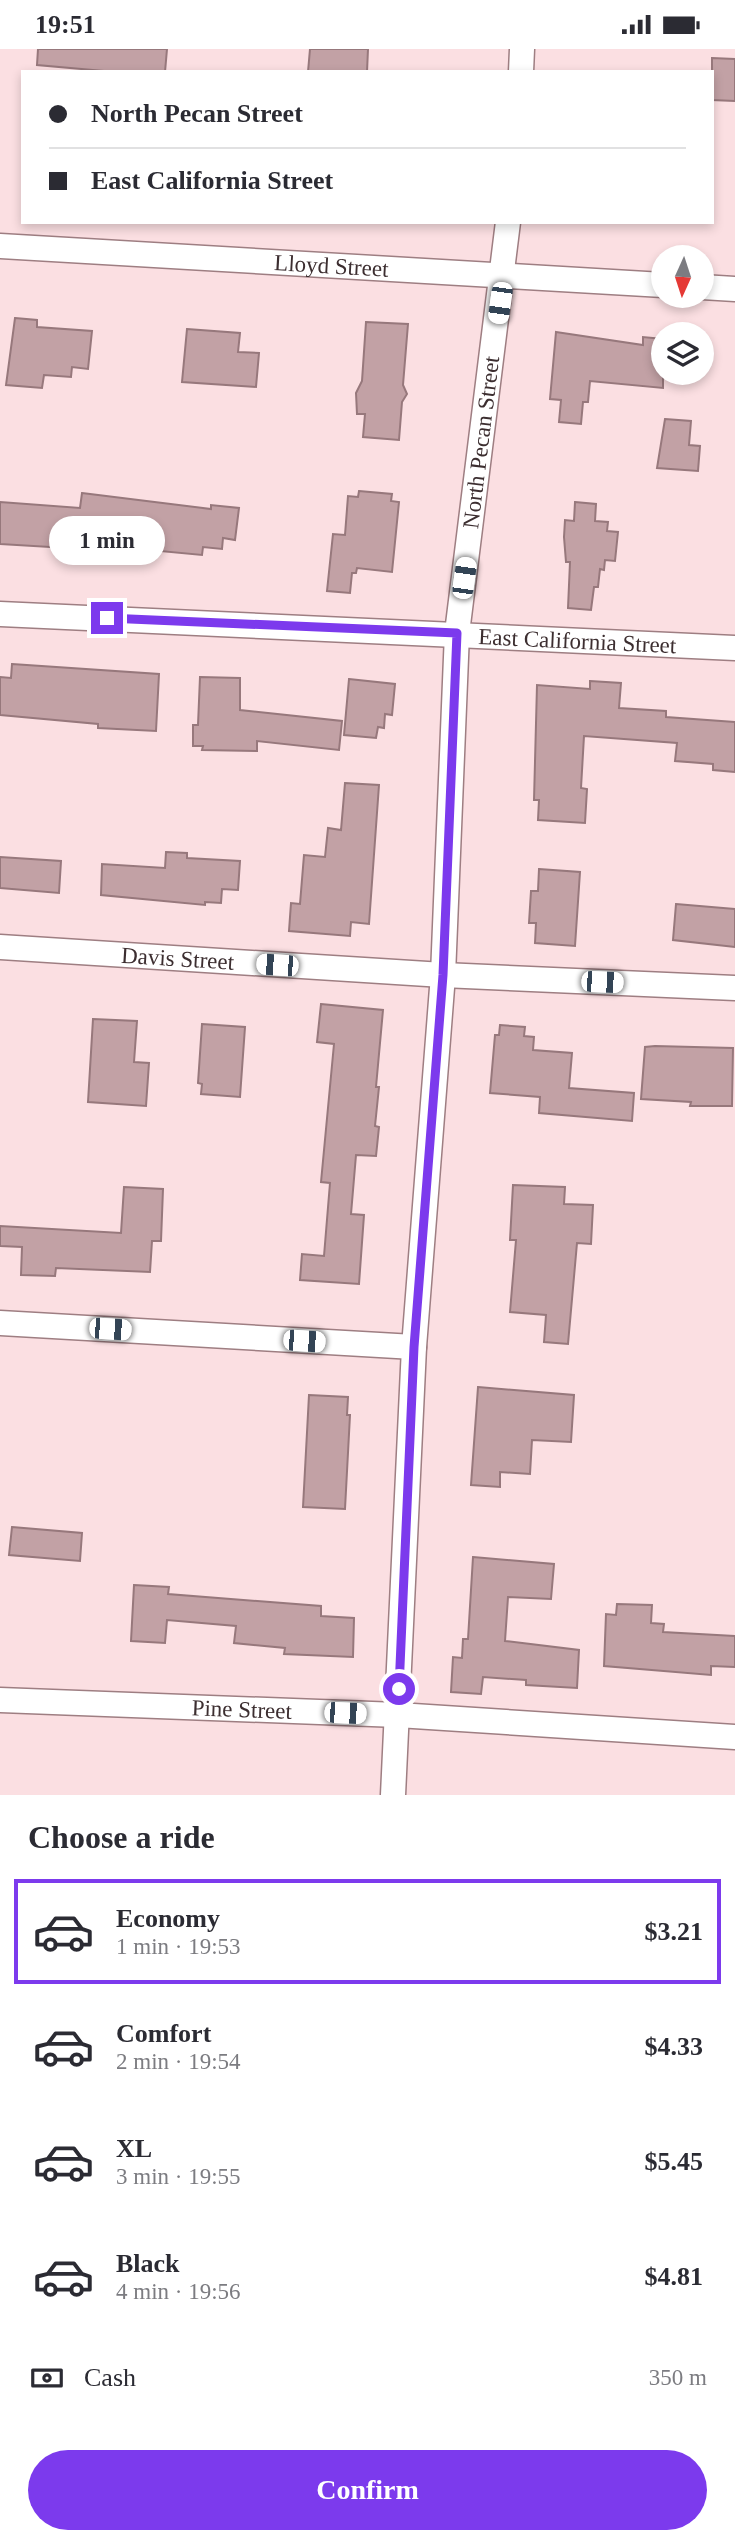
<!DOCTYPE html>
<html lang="en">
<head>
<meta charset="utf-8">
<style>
  body { margin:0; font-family:"Times New Roman",serif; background:#f2f2f3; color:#2b2b33; height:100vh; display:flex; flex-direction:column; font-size:26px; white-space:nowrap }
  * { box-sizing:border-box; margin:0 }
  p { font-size:23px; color:#7c7c81 }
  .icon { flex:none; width:38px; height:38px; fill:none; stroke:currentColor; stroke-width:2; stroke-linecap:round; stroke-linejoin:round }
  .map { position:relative; height:1746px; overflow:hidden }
  .details { display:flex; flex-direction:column; background:#fff; flex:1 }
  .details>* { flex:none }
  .hud { position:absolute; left:21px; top:21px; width:693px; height:154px; border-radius:0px; box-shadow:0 4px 10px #0003; display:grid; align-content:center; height:154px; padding:0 28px; background:#fff }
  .needle { width:46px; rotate:183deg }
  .tools { position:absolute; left:651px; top:196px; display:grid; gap:14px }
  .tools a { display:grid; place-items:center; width:63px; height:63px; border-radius:50%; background:#fff; box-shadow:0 4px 10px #0003; font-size:35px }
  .end { position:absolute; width:32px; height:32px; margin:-16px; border:9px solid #7c3aed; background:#fff; box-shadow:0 0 0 4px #fff }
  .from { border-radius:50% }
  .bubble { position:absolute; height:49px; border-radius:24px; background:#fff; box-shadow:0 4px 10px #0003; font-size:23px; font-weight:800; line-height:49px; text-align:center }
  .car { position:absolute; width:21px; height:42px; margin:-21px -10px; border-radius:9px; box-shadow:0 0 5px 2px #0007; background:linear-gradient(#fff 24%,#345 0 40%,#fff 0 76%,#345 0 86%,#fff 0) }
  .hud b { display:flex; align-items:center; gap:24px; height:66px; font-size:26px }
  .hud b+b { border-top:2px solid #e1e1e2 }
  .hud i { width:18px; height:18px; background:#2b2b33 }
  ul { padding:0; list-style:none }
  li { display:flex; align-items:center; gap:21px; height:105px; margin:0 14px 10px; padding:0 14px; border:4px solid transparent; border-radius:0px }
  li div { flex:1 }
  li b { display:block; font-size:26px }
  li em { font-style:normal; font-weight:800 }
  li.selected { border-color:#7c3aed }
  li>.icon { width:63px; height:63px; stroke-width:1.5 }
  h2 { padding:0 28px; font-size:32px; line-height:84px }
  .pay { display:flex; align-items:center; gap:18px; height:77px; padding:0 28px; font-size:26px }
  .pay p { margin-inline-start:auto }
  .cta { display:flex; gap:14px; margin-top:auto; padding:14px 28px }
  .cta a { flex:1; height:80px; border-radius:42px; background:#7c3aed; color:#fff; font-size:28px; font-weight:800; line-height:80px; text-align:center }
  .status { display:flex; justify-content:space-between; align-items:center; height:49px; padding:0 35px; background:#fff; direction:ltr }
  .status svg { height:19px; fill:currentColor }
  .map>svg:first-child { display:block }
  .building { fill:#c2a1a5; stroke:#97787c; stroke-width:2 }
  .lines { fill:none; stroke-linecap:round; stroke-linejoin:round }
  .street-casing { stroke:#9e7e82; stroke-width:27 }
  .street { stroke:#fff; stroke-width:24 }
  .route { stroke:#7c3aed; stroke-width:9 }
  .labels { text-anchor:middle; stroke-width:5; stroke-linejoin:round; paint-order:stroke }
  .street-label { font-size:23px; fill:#3c2e30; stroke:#fff0f1 }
</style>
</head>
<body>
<div class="status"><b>19:51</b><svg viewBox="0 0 49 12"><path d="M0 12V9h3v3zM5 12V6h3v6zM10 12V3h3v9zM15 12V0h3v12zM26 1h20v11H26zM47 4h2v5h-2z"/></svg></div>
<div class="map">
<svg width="735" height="1746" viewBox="0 0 735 1746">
  <rect width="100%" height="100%" fill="#fbdfe2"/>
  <g class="building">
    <polygon points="38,0 167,0 165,23 115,23 37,16"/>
    <polygon points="310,0 368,0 367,23 308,23"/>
    <polygon points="712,9 735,10 735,52 712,51"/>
    <polygon points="15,269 37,271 37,278 92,282 88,320 72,318 71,328 44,326 42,339 6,336"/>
    <polygon points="366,273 408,275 403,336 407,345 402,353 399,391 363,388 365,365 357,365 356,344 362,332"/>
    <polygon points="187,280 240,284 238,303 259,304 256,338 182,333"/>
    <polygon points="556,283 643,296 643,288 663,290 663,339 590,332 588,353 583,353 581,375 559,373 561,351 550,350"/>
    <polygon points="665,370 691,372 689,396 700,397 698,422 657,419"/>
    <polygon points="359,442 392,445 391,452 399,453 392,523 357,519 356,524 352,524 350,544 327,542 333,485 345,486 348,447 358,448"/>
    <polygon points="82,444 211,460 211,456 239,459 235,491 223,489 222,500 203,498 202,506 150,501 150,504 0,495 0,453 80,459"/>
    <polygon points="575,453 596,455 595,472 608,473 607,482 618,483 615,512 605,511 604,521 600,520 598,538 594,538 591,561 568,559 570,513 566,513 564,488 565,471 574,472"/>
    <polygon points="12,615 159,625 156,682 98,679 98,675 0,666 0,628 11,629"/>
    <polygon points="200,628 240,629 240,661 342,672 339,701 257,692 257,702 202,701 203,697 193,697 193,676 198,676"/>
    <polygon points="349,630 395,635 392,666 385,665 384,679 378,678 376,689 344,686"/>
    <polygon points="590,632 621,634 619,659 666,662 666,668 735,673 735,723 713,721 713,715 675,712 677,694 584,687 581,739 587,740 585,774 538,771 539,751 534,751 537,636 590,640"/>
    <polygon points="345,734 379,736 369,875 351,873 350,887 289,882 291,854 300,855 304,806 325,808 328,779 341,781"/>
    <polygon points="166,803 187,804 187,809 240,812 238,841 222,840 221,854 205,853 205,856 101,846 102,815 165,819"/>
    <polygon points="0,808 61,812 59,844 0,839"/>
    <polygon points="539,820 580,823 575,897 535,894 536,874 529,874 531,842 538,842"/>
    <polygon points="676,855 735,860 735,898 673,891"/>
    <polygon points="321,955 383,961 376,1038 379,1038 375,1077 379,1078 376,1107 356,1106 351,1165 364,1166 359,1235 300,1231 302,1205 324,1207 330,1134 321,1133 334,995 317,993"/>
    <polygon points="93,970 137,972 134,1013 149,1014 146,1057 88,1053"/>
    <polygon points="202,975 245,978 240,1048 201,1045 202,1035 198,1034"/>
    <polygon points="500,976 525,978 524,987 534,988 533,1001 572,1004 569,1039 634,1044 632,1072 539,1064 540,1048 490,1044 495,986 499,986"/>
    <polygon points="655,997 733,999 732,1057 690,1057 691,1053 641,1050 645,998"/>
    <polygon points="513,1136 565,1138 564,1155 593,1156 591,1195 577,1194 568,1295 544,1293 546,1266 510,1263 516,1191 510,1191"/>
    <polygon points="124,1138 163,1140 161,1192 152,1192 150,1223 56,1219 55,1227 21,1226 22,1198 0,1197 0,1177 121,1184"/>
    <polygon points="478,1338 574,1346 571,1393 532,1391 530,1425 500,1423 500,1438 471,1436"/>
    <polygon points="309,1346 348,1348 347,1366 350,1366 345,1460 303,1458"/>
    <polygon points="12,1478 82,1484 80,1512 9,1506"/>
    <polygon points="473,1508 554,1515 551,1550 508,1548 505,1592 579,1601 577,1639 526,1636 526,1631 483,1628 481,1645 451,1643 453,1608 462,1609 463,1590 468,1590"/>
    <polygon points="134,1536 169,1538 168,1545 321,1557 321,1567 354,1569 353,1608 284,1605 285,1599 234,1594 236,1577 167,1571 165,1594 131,1592"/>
    <polygon points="617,1555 652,1556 651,1574 664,1575 663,1583 735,1587 735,1618 711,1617 711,1626 604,1617 606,1565 616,1566"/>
  </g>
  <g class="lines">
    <g class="street-casing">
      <g id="street">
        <polyline points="521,23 522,0"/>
        <path id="s1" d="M 0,197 L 663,236"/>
        <polyline points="702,238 735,240"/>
        <path id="s2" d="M 0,565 L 735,599"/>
        <path id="s3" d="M 0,898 L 443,926 L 735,939"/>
        <polyline points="0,1274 414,1298"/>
        <path id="s4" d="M 0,1651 L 398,1666 L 735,1688"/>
        <path id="s5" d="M 393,1746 L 414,1298 L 443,926 L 457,584 L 508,173"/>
      </g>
    </g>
    <use href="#street" class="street"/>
  </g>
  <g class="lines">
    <polyline class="route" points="107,569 457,584 443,926 414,1298 399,1640"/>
  </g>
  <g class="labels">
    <g class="street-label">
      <text dy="8" stroke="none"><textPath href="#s1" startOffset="332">Lloyd Street</textPath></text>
      <text dy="8" stroke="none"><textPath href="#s5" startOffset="1356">North Pecan Street</textPath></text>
      <text dy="8" stroke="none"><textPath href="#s2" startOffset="578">East California Street</textPath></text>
      <text dy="8" stroke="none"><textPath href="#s3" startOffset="178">Davis Street</textPath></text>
      <text dy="8" stroke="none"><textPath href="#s4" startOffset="242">Pine Street</textPath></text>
    </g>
  </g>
</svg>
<div class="tools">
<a><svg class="needle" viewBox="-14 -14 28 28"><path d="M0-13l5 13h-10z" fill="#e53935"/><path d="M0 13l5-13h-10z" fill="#7c7c81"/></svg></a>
<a><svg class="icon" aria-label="layers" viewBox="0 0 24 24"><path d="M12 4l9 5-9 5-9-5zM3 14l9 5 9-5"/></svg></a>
</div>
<i class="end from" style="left:399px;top:1640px"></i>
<i class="end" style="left:107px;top:569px"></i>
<div class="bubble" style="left:49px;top:467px;width:116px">1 min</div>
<i class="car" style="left:500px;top:254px;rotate:188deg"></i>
<i class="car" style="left:464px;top:529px;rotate:8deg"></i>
<i class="car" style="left:277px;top:916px;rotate:274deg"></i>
<i class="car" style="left:602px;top:933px;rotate:92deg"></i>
<i class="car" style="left:110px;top:1280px;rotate:94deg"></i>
<i class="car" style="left:304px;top:1292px;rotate:94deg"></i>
<i class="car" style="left:345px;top:1664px;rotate:92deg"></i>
<div class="hud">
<b><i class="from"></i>North Pecan Street</b>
<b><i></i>East California Street</b>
</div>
</div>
<section class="details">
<h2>Choose a ride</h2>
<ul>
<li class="selected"><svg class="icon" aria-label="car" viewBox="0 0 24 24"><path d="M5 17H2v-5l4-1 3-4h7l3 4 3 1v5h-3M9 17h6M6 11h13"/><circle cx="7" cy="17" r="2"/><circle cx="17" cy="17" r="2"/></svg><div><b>Economy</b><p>1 min · 19:53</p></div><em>$3.21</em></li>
<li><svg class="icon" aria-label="car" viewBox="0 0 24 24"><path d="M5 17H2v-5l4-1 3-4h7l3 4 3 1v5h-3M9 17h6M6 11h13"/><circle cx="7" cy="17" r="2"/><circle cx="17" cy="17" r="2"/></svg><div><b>Comfort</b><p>2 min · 19:54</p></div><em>$4.33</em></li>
<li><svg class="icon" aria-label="car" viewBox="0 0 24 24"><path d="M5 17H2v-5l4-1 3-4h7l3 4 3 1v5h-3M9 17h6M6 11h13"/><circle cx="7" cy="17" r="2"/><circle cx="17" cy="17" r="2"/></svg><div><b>XL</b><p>3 min · 19:55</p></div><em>$5.45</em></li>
<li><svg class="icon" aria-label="car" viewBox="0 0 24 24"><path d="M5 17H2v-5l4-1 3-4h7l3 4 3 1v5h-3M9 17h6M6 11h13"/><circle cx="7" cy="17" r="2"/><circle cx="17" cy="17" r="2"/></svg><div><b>Black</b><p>4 min · 19:56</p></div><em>$4.81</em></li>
</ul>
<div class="pay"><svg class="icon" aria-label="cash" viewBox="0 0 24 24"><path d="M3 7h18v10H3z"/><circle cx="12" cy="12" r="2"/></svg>Cash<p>350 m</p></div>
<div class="cta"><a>Confirm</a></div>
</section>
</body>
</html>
